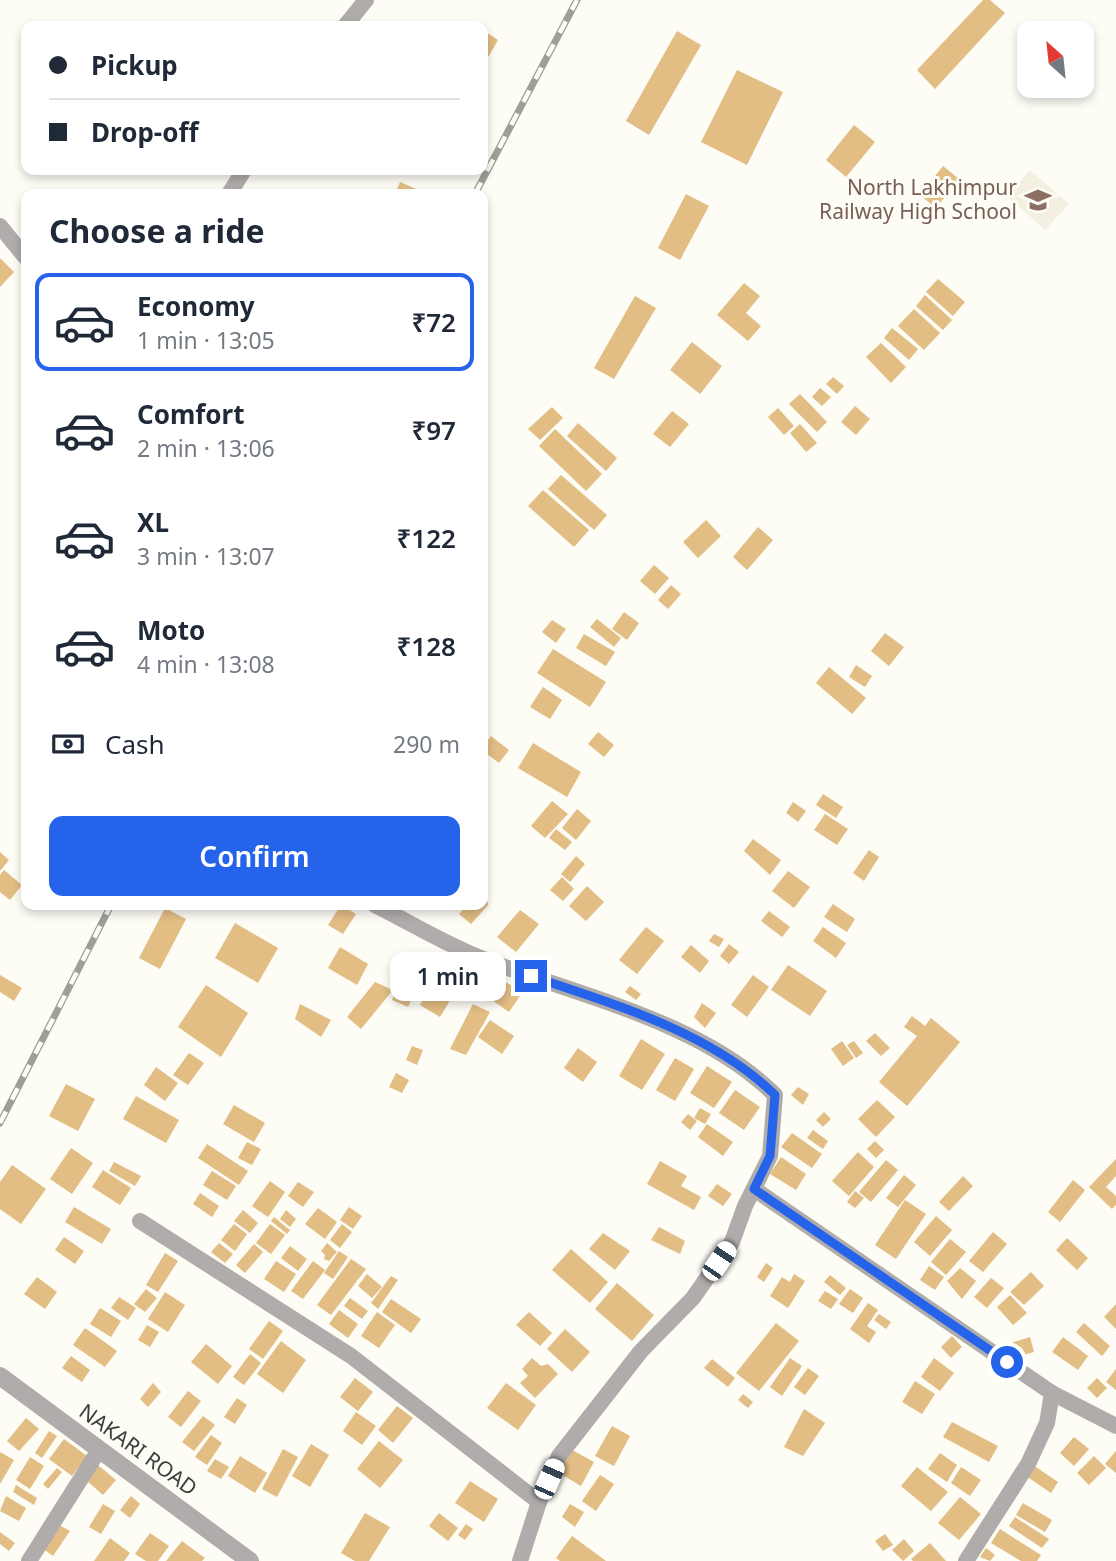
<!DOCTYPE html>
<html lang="en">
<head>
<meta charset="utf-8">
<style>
  body { margin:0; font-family:"Noto Sans",sans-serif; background:#f2f2f3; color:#1f2937; height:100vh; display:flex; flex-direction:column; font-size:26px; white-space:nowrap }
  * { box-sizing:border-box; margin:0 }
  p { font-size:23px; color:#747a83 }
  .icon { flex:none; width:38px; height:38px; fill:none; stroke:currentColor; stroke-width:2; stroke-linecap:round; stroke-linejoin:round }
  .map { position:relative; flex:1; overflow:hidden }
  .side { position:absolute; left:21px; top:189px; width:467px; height:721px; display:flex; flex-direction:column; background:#fff; border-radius:14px; box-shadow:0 4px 10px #0003 }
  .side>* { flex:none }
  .guide { position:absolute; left:21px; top:21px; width:467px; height:154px; border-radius:14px; box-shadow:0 4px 10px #0003; display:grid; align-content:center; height:154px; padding:0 28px; background:#fff }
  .needle { width:46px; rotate:333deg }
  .fabs { position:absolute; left:1017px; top:21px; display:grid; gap:14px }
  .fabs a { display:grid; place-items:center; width:77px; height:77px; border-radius:14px; background:#fff; box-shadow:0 4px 10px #0003; font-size:35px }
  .end { position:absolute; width:32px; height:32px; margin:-16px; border:9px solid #2563eb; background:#fff; box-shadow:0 0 0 4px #fff }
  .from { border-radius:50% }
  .bubble { position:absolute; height:49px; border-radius:14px; background:#fff; box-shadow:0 4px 10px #0003; font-size:23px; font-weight:600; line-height:49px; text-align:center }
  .car { position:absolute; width:21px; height:42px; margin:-21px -10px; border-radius:9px; box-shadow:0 0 5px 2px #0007; background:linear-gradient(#fff 24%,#345 0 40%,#fff 0 76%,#345 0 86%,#fff 0) }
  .guide b { display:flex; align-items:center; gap:24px; height:66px; font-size:26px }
  .guide b+b { border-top:2px solid #e0e1e3 }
  .guide i { width:18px; height:18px; background:#1f2937 }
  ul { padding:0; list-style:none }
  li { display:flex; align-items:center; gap:21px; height:98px; margin:0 14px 10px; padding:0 14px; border:4px solid transparent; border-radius:14px }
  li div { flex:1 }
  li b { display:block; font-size:26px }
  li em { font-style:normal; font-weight:600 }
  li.current { border-color:#2563eb }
  li>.icon { width:63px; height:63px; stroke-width:1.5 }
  h2 { padding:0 28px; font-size:32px; line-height:84px }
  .pay { display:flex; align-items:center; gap:18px; height:77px; padding:0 28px; font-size:26px }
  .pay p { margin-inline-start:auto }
  .button { display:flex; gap:14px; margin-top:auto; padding:14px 28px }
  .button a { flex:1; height:80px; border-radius:14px; background:#2563eb; color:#fff; font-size:28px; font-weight:600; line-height:80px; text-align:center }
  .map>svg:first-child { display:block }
  .built { fill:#f3f0e2 }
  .building { fill:#e2bd84 }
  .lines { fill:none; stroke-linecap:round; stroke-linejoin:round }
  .minor { stroke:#afacab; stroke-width:16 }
  .tertiary { stroke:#afacab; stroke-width:18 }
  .rail-casing { stroke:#9f9f9a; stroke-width:7 }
  .rail { stroke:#fdfcf5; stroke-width:4.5; stroke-dasharray:13; stroke-linecap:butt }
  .route { stroke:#2563eb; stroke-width:9 }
  .labels { text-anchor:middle; stroke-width:6; stroke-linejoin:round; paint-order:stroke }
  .education-label { font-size:21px; fill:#785e54; stroke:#fdfcf5; text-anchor:end }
  .street-label { font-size:21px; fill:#3c3c39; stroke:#fdfcf5 }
</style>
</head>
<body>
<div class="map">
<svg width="1116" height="1561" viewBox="0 0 1116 1561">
  <rect width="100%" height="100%" fill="#fdfcf5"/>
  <polygon class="built" points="1030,170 1069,204 1045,230 1007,196"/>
  <g class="building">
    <polygon points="983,0 990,0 1005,13 935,89 917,70"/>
    <polygon points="483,30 498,40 483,66"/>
    <polygon points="677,31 701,45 649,135 626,121"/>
    <polygon points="737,70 783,92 747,165 701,142"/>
    <polygon points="854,125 875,142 846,177 826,160"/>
    <polygon points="943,166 959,179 936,208 920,195"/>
    <polygon points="400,182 421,191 419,194 395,194"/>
    <polygon points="686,194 709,206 680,260 658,248"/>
    <polygon points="0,258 14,272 0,287"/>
    <polygon points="938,279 965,302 953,316 926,292"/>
    <polygon points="744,283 760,296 746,313 761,326 748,341 717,315"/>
    <polygon points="925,295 952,320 943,330 916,306"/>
    <polygon points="635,296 656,308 614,379 594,368"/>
    <polygon points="914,309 940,333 924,350 898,326"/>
    <polygon points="892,328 918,349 909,360 884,338"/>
    <polygon points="692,342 722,366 700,394 670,370"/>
    <polygon points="881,343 906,367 891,383 866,357"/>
    <polygon points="833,377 844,386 837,394 826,384"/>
    <polygon points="820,388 831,397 822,406 812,397"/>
    <polygon points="800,394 827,422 817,432 789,404"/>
    <polygon points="855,406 870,419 856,435 841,422"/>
    <polygon points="552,407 563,418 540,440 528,429"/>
    <polygon points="778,408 794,426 784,435 768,417"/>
    <polygon points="672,411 689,424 670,447 653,434"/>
    <polygon points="578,423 617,458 606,471 567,436"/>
    <polygon points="800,424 817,443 806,452 790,433"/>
    <polygon points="555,429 602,474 586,491 539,446"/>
    <polygon points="561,475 607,515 594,530 548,489"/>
    <polygon points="543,490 589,530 574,547 528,506"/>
    <polygon points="706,520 721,536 698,558 683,542"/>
    <polygon points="758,527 773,540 747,570 733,557"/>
    <polygon points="654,565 669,578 655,594 640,581"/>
    <polygon points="671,585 681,594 668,609 658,600"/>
    <polygon points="624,612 639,623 627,640 612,629"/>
    <polygon points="597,619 621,638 614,647 590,627"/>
    <polygon points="552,620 566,629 556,643 542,632"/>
    <polygon points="885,633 904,647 889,666 871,651"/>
    <polygon points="584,634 615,652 606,666 576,648"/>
    <polygon points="553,649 606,682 590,707 537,673"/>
    <polygon points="856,665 872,676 865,687 849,677"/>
    <polygon points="829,667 866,698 852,714 816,683"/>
    <polygon points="543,687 562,700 550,719 530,707"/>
    <polygon points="598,732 614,745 604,757 588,744"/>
    <polygon points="491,736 509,750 499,763 483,751 483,747"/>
    <polygon points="533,743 581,772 567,797 518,768"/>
    <polygon points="823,794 843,807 836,818 816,805"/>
    <polygon points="552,801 568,814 545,838 531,826"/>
    <polygon points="793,802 806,811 798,822 786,813"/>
    <polygon points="577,809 591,821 576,840 562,828"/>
    <polygon points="825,814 848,829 837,845 814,830"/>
    <polygon points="556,829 572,842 565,850 549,838"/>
    <polygon points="753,839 781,860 770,875 744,851"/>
    <polygon points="869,850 879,857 864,881 853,873"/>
    <polygon points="0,852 9,860 0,871"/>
    <polygon points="576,856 585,864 570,882 561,874"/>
    <polygon points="4,870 22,885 10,900 0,892 0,875"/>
    <polygon points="788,871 810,887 794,908 772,891"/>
    <polygon points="562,877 574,889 563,901 550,890"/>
    <polygon points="587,886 604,902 586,921 569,906"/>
    <polygon points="483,899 489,904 471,924 459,914 467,905 483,905"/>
    <polygon points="833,904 855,919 847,932 824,917"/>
    <polygon points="341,905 356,914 343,934 328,925"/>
    <polygon points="165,908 186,919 160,969 139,958"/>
    <polygon points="520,910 539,924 516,952 497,937"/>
    <polygon points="769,911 790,927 782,937 761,921"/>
    <polygon points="235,923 278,948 258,983 215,958"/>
    <polygon points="646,927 664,941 637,974 619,960"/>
    <polygon points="823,927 846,943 836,958 813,941"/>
    <polygon points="714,934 724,939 719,947 709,941"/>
    <polygon points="729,944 739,952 729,964 720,956"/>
    <polygon points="691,945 709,961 700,973 681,957"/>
    <polygon points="340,947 368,964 357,985 328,968"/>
    <polygon points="788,965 827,991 810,1016 771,990"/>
    <polygon points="442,968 462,980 440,1017 420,1005"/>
    <polygon points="493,973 522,993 509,1012 480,992"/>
    <polygon points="0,975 22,988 14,1001 0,992"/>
    <polygon points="753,975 769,987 747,1017 731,1005"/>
    <polygon points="401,980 417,987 408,1007 392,1000"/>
    <polygon points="375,982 393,990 361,1029 347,1017"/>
    <polygon points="206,985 248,1013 221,1057 178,1027"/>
    <polygon points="630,986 641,994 636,1000 625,992"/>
    <polygon points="702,1003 716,1013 705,1028 694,1017"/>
    <polygon points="300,1004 331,1020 321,1037 295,1019"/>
    <polygon points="473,1004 490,1012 466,1055 450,1049"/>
    <polygon points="912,1016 925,1026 931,1018 960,1042 907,1106 879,1082 917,1036 904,1027"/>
    <polygon points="490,1020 514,1036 502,1054 478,1037"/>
    <polygon points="875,1033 890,1048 881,1056 866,1041"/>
    <polygon points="641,1039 665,1054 642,1090 619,1076"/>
    <polygon points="842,1041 854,1058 843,1066 831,1049"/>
    <polygon points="854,1041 863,1053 856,1058 847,1045"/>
    <polygon points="412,1046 423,1050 417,1065 406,1060"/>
    <polygon points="578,1048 597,1062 583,1082 564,1068"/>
    <polygon points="189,1053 204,1063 188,1085 173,1075"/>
    <polygon points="675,1058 694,1069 675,1101 656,1090"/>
    <polygon points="707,1066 732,1082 714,1108 690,1093"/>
    <polygon points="156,1067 178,1083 165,1101 144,1085"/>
    <polygon points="396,1073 409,1080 402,1093 389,1087"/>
    <polygon points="66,1084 95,1099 78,1131 49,1116"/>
    <polygon points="798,1087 809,1094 803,1105 791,1095"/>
    <polygon points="735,1090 760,1107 744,1130 719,1113"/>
    <polygon points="136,1096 179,1120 166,1143 123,1119"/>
    <polygon points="877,1100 895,1117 876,1137 858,1119"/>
    <polygon points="234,1105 265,1123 254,1142 223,1124"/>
    <polygon points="700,1108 711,1114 705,1124 694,1118"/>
    <polygon points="824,1112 831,1119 823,1127 816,1120"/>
    <polygon points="688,1114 697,1121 690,1130 681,1122"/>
    <polygon points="707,1124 733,1142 723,1156 698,1137"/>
    <polygon points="813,1130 828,1141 823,1149 807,1138"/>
    <polygon points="792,1133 822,1154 812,1168 781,1147"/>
    <polygon points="875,1141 884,1150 876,1158 867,1149"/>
    <polygon points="247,1142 261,1149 252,1165 238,1158"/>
    <polygon points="207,1144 248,1171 239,1185 198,1158"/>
    <polygon points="71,1148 93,1163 72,1194 50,1179"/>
    <polygon points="858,1152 874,1167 849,1196 832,1181"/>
    <polygon points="781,1157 806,1174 796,1190 770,1174"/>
    <polygon points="1116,1159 1116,1176 1106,1187 1116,1196 1116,1205 1112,1209 1089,1187"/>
    <polygon points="886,1160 898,1170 871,1202 859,1192"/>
    <polygon points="660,1161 687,1176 681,1186 701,1197 694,1210 647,1184"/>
    <polygon points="114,1162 141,1176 135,1186 109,1171"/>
    <polygon points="12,1165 46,1189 21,1224 0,1209 0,1182"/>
    <polygon points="103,1170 131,1188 120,1205 92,1187"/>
    <polygon points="212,1171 236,1186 227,1200 203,1185"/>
    <polygon points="904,1175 916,1185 898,1207 886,1198"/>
    <polygon points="963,1176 973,1186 949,1211 939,1202"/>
    <polygon points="1073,1180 1085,1190 1060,1222 1048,1212"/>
    <polygon points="270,1181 285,1192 268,1217 252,1206"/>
    <polygon points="298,1182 314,1192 303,1207 288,1196"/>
    <polygon points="717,1184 732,1194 723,1206 708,1196"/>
    <polygon points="855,1191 864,1198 855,1208 847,1202"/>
    <polygon points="200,1193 219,1206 212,1217 193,1204"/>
    <polygon points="905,1200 926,1214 896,1259 875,1245"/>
    <polygon points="74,1207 111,1229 102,1244 65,1222"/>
    <polygon points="349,1207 362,1216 353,1229 340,1220"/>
    <polygon points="318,1208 337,1222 325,1239 305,1224"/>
    <polygon points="243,1210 258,1223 250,1233 234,1221"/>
    <polygon points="286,1210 296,1219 290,1227 280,1219"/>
    <polygon points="936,1216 952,1230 930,1256 914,1242"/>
    <polygon points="274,1217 290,1230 287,1234 271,1221"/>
    <polygon points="234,1224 247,1234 235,1251 221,1240"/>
    <polygon points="270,1224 285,1235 271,1254 256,1243"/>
    <polygon points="342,1224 352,1232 340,1248 330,1240"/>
    <polygon points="659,1227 685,1241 680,1254 651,1240"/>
    <polygon points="993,1232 1007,1244 983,1272 969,1261"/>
    <polygon points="603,1233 630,1251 615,1270 589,1249"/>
    <polygon points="64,1237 84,1251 75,1264 55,1250"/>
    <polygon points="1067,1238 1088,1258 1077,1270 1056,1250"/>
    <polygon points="950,1239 966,1252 946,1275 931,1262"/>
    <polygon points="219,1243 233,1254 225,1263 211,1252"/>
    <polygon points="327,1243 337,1252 329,1261 324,1259 325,1255 321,1251"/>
    <polygon points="254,1244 263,1252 245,1273 236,1265"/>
    <polygon points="290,1246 307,1259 298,1271 281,1258"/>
    <polygon points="571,1249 608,1282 590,1303 552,1270"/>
    <polygon points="339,1251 348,1257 333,1279 324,1273"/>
    <polygon points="165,1253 178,1261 158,1292 146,1285"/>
    <polygon points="351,1259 366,1269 331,1315 317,1305"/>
    <polygon points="276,1261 296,1274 284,1292 264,1279"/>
    <polygon points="313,1261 325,1270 303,1299 291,1291"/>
    <polygon points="766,1263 773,1268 764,1282 757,1277"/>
    <polygon points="929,1266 944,1277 935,1290 920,1280"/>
    <polygon points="960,1268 976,1281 962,1299 947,1281"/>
    <polygon points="1031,1272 1044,1286 1024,1305 1010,1292"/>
    <polygon points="367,1274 382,1287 372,1298 358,1286"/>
    <polygon points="794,1274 805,1281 788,1308 770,1296 782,1277 790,1282"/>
    <polygon points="830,1275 846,1288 840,1295 824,1282"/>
    <polygon points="391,1276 398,1280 378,1309 371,1303"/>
    <polygon points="37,1277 57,1292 45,1309 24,1294"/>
    <polygon points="991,1278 1004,1288 987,1308 974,1297"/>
    <polygon points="617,1283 654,1315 632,1341 595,1309"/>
    <polygon points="146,1289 157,1298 145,1312 134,1304"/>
    <polygon points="850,1289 863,1298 853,1313 839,1304"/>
    <polygon points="825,1291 838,1299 831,1309 818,1301"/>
    <polygon points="165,1292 185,1305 168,1332 148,1319"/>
    <polygon points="1010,1295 1027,1313 1013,1325 997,1307"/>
    <polygon points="119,1297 136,1308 128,1320 111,1308"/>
    <polygon points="350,1298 368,1311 362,1319 344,1306"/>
    <polygon points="391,1299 421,1319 411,1333 382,1312"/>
    <polygon points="868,1303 878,1310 867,1326 876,1332 869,1343 850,1329"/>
    <polygon points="1116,1304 1116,1329 1104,1317"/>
    <polygon points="100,1308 121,1321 111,1337 90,1324"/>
    <polygon points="339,1310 358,1324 348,1338 329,1324"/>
    <polygon points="377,1312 395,1325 379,1348 361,1336"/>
    <polygon points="529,1312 552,1333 540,1346 516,1325"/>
    <polygon points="879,1314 891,1322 886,1329 874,1320"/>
    <polygon points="269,1321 283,1331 263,1359 249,1349"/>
    <polygon points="776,1323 799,1341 759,1391 736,1373"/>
    <polygon points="1084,1323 1110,1346 1102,1356 1076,1332"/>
    <polygon points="147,1325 159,1332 150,1347 138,1340"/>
    <polygon points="85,1328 117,1351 105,1367 73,1345"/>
    <polygon points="565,1329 590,1352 572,1372 547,1349"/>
    <polygon points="952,1336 962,1347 951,1358 941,1347"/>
    <polygon points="1030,1337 1034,1352 1015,1357 1011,1343"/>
    <polygon points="1063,1337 1088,1356 1078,1370 1052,1352"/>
    <polygon points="281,1341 306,1360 283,1393 257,1374"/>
    <polygon points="206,1344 232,1366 218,1384 191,1362"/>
    <polygon points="250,1354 261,1363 244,1385 233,1377"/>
    <polygon points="71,1356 90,1370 82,1382 62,1368"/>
    <polygon points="532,1358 541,1366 548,1364 558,1374 535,1398 520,1383 528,1376 522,1369"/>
    <polygon points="790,1358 802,1366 782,1396 770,1387"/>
    <polygon points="934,1358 954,1373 940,1391 921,1377"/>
    <polygon points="712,1359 735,1378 728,1387 704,1368"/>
    <polygon points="808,1368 819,1376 805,1395 794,1387"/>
    <polygon points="1116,1369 1116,1390 1106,1382"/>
    <polygon points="355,1378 373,1392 358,1411 340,1397"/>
    <polygon points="1097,1378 1107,1388 1097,1398 1087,1388"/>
    <polygon points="915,1381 935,1394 922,1414 902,1402"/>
    <polygon points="153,1383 161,1392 148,1407 140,1399"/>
    <polygon points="506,1383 536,1405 518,1430 487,1408"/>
    <polygon points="188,1391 201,1401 181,1427 168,1417"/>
    <polygon points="743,1394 753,1402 748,1408 738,1400"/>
    <polygon points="237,1398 247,1405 235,1424 224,1417"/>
    <polygon points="397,1406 413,1418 393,1443 378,1430"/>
    <polygon points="804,1409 825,1423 803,1456 784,1447"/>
    <polygon points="356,1412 376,1426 362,1445 343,1431"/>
    <polygon points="203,1416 215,1425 194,1451 182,1442"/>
    <polygon points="26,1418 39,1429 19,1451 7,1441"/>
    <polygon points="952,1422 998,1446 989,1462 943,1437"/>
    <polygon points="612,1426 630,1436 614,1466 595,1456"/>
    <polygon points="49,1431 57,1436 42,1458 35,1453"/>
    <polygon points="211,1435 222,1443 207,1465 195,1457"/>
    <polygon points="1074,1437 1089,1449 1074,1466 1060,1453"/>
    <polygon points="64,1439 87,1456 72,1476 49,1459"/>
    <polygon points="379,1441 403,1460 380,1488 357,1469"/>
    <polygon points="311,1444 329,1455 310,1487 292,1476"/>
    <polygon points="283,1449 298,1457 277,1497 262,1489"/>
    <polygon points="572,1450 594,1462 581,1486 559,1473"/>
    <polygon points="1116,1451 1116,1473 1105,1464"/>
    <polygon points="0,1452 14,1460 0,1484"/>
    <polygon points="940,1453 957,1465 947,1482 928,1469"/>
    <polygon points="240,1456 267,1473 255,1493 228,1476"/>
    <polygon points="1094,1456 1106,1468 1089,1485 1077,1473"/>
    <polygon points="30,1457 44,1466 30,1489 16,1480"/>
    <polygon points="215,1459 229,1467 221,1479 207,1471"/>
    <polygon points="98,1465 116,1480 103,1495 86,1480"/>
    <polygon points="1033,1465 1058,1482 1051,1493 1026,1476"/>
    <polygon points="917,1467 948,1492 931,1511 901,1486"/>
    <polygon points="961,1467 981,1480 970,1496 951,1483"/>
    <polygon points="57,1468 62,1472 48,1489 43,1484"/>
    <polygon points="600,1475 614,1484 596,1511 582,1501"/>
    <polygon points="470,1481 498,1499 484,1522 455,1503"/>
    <polygon points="16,1485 37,1498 34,1505 13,1492"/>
    <polygon points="6,1496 26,1508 19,1521 0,1511"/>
    <polygon points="131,1496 140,1504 130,1518 120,1510"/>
    <polygon points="960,1497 981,1514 959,1540 938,1523"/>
    <polygon points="1023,1503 1052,1520 1045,1532 1016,1515"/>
    <polygon points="103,1504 115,1511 101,1534 89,1527"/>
    <polygon points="570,1504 584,1512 575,1527 562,1517"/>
    <polygon points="365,1513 390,1527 369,1561 355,1561 341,1553"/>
    <polygon points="439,1513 458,1528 448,1541 429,1526"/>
    <polygon points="1015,1517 1049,1539 1042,1548 1009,1526"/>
    <polygon points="466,1524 473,1529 465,1540 458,1535"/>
    <polygon points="59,1525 70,1531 53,1556 42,1548"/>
    <polygon points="1000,1529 1041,1555 1037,1561 1021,1561 991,1543"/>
    <polygon points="0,1532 15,1543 9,1551 0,1544"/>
    <polygon points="150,1533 169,1546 158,1561 146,1561 135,1554"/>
    <polygon points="885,1534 893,1545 883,1551 875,1541"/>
    <polygon points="572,1536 606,1561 560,1561 556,1558"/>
    <polygon points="110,1538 130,1553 124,1561 94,1561"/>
    <polygon points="904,1539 914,1551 903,1561 892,1550"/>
    <polygon points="182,1541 205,1558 202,1561 166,1561"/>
    <polygon points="930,1543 946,1561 913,1561 911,1559"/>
    <polygon points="986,1548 995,1555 990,1561 980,1557"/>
  </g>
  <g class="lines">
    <g class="minor">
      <polyline points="345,26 366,0"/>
      <polyline points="229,194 244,170"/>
      <polyline points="0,226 26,258"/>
      <path d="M 375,905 C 411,923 448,946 486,960 C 580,996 702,1022 775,1095 L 770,1156 L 745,1206 L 732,1242 L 693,1298 L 641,1351 L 559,1456 L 539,1502 L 520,1561"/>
      <polyline points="754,1189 1052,1393 1047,1423 1028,1464 966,1561"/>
      <polyline points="140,1221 351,1356 539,1502"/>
      <polyline points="1052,1393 1116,1426"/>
      <polyline points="29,1561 99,1450"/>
    </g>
    <polyline class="tertiary" points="0,1376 250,1561"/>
    <g class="rail-casing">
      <g id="rail">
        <polyline points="475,194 577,0"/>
        <polyline points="0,1123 111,905"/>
      </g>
    </g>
    <use href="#rail" class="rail"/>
  </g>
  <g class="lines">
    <path class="route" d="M 531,976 C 613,1004 711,1032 775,1095 L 770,1156 L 754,1189 L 1007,1362"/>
  </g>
  <defs>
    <g id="school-bare" transform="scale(2.1)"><path d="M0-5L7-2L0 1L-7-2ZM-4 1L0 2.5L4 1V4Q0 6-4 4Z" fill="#8d6e63" stroke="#fdfcf5" stroke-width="2.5" paint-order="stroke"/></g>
  </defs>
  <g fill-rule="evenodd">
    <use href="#school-bare" x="1038" y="200"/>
  </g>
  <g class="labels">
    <g class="education-label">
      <text x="1017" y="195">North Lakhimpur<tspan x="1017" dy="24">Railway High School</tspan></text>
    </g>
    <g class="street-label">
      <text transform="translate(138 1450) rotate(36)" y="7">NAKARI ROAD</text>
    </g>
  </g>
</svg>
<div class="fabs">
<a><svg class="needle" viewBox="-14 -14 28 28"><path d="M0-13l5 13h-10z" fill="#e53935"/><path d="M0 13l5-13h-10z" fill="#747a83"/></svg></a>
</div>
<i class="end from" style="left:1007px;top:1362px"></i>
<i class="end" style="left:531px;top:976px"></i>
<div class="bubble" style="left:390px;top:952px;width:116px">1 min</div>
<i class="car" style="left:719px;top:1261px;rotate:34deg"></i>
<i class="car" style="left:549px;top:1479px;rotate:24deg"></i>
<div class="guide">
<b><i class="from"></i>Pickup</b>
<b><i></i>Drop-off</b>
</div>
<section class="side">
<h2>Choose a ride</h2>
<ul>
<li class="current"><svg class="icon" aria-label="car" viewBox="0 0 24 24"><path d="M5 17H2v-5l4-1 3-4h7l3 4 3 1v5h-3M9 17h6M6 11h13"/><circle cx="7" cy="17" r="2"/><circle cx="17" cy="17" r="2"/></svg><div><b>Economy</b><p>1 min · 13:05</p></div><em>₹72</em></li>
<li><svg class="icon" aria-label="car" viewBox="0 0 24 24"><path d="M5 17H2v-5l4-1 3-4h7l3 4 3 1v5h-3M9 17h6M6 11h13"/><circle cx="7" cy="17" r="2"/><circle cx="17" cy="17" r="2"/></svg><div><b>Comfort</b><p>2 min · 13:06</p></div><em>₹97</em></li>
<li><svg class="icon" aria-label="car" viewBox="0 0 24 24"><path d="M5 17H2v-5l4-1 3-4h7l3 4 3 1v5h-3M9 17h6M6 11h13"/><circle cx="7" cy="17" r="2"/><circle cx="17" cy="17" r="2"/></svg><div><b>XL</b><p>3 min · 13:07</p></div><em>₹122</em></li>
<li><svg class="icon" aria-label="car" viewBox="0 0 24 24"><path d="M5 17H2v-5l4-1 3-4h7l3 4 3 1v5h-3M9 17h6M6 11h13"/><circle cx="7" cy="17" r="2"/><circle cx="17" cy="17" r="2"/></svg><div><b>Moto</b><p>4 min · 13:08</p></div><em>₹128</em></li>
</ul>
<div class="pay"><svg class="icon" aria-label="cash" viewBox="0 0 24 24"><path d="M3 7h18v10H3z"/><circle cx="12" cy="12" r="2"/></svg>Cash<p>290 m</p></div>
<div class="button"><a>Confirm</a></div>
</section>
</div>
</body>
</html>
